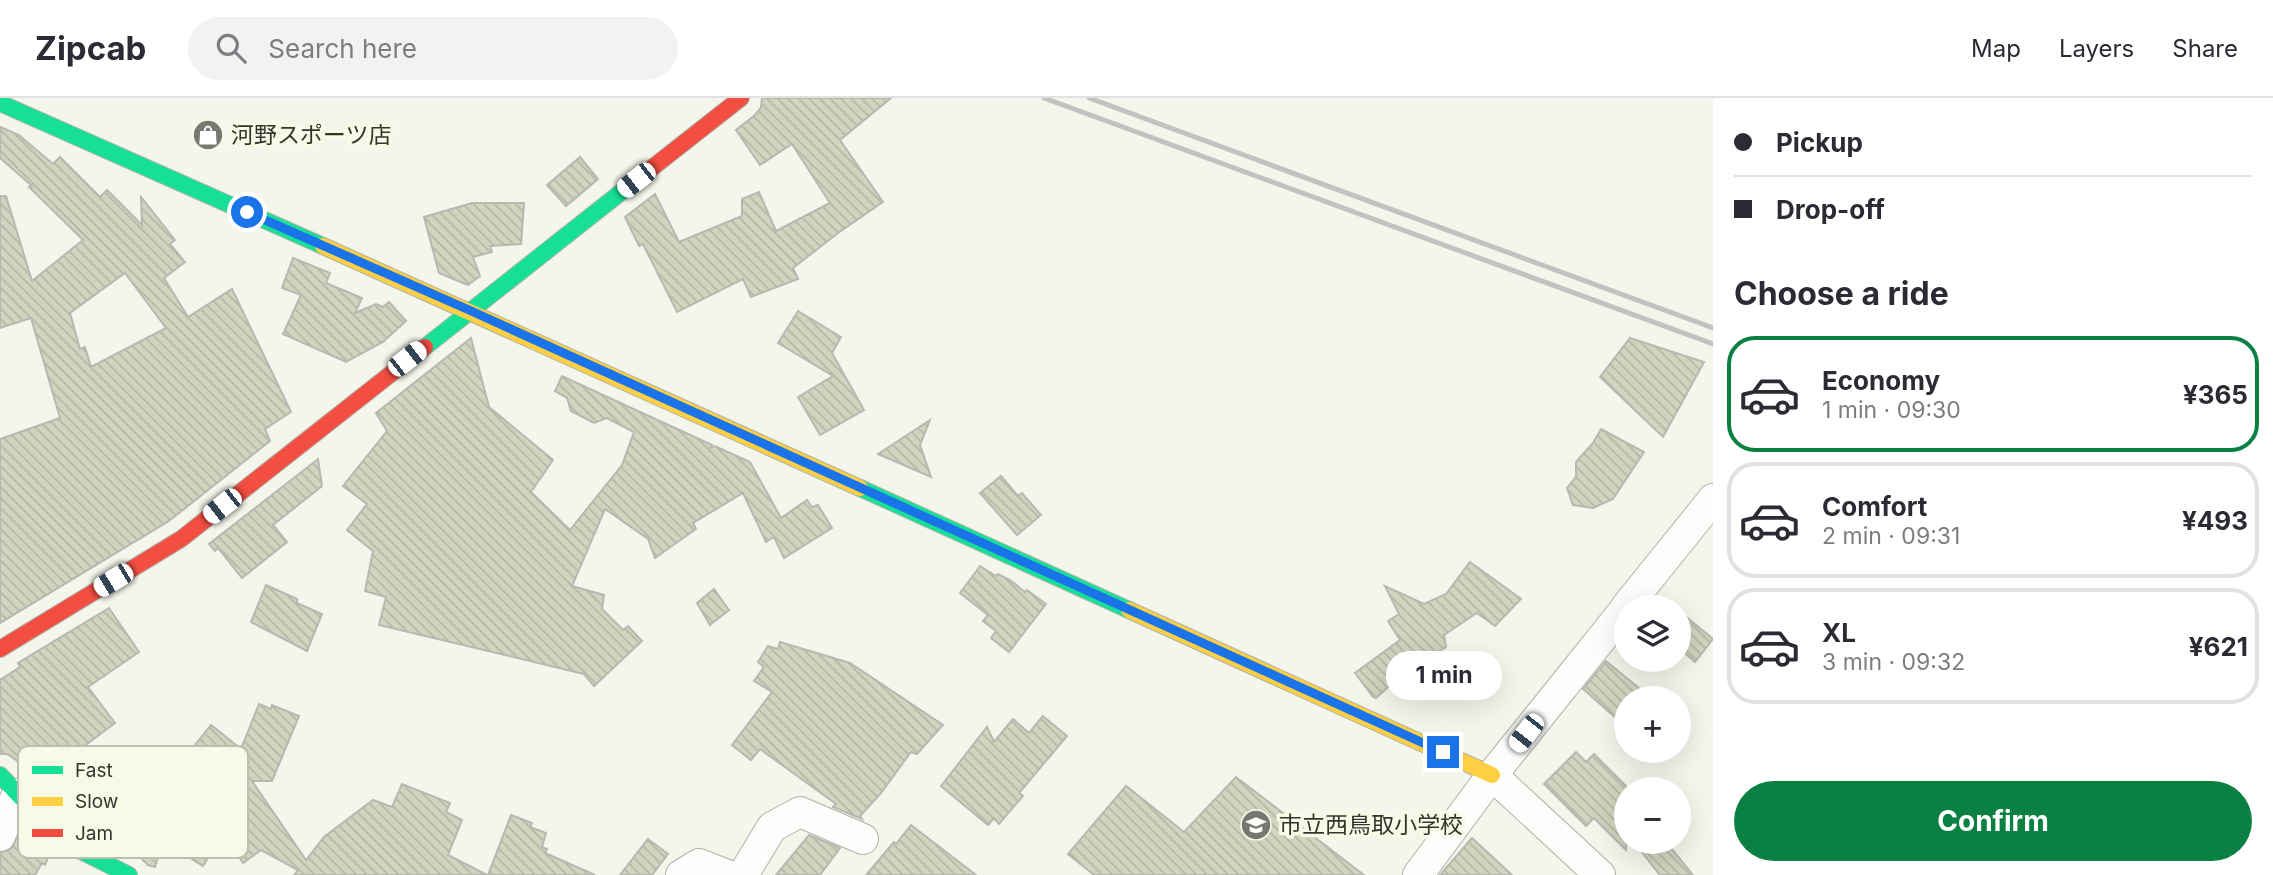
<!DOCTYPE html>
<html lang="en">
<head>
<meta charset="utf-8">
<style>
  body { margin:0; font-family:Inter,"Noto Sans JP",sans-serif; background:#f2f2f3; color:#2b2b33; height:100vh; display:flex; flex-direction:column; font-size:26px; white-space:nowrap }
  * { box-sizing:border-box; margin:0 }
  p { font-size:23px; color:#7c7c81 }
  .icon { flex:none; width:38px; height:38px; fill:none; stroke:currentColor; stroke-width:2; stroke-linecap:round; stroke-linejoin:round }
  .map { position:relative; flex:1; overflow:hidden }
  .sheet { display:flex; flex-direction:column; background:#fff; width:560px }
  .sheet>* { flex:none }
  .banner { display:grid; align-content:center; height:154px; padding:0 21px; background:#fff }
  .tools { position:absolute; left:1614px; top:497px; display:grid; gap:14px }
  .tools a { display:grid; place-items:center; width:77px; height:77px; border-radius:50%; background:#fff; box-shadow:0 7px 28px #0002; font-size:35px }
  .end { position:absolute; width:32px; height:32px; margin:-16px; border:9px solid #1a73e8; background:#fff; box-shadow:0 0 0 4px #fff }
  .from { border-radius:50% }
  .bubble { position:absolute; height:49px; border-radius:24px; background:#fff; box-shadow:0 7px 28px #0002; font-size:23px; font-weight:700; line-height:49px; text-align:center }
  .car { position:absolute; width:21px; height:42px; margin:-21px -10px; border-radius:9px; box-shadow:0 0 5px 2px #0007; background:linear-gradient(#fff 24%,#345 0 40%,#fff 0 76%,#345 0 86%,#fff 0) }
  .banner b { display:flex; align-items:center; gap:24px; height:66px; font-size:26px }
  .banner b+b { border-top:2px solid #e1e1e2 }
  .banner i { width:18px; height:18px; background:#2b2b33 }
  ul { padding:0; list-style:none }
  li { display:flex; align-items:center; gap:21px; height:116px; margin:0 14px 10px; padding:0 7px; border:4px solid #e1e1e2; border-radius:28px }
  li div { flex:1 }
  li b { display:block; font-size:26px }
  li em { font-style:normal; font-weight:700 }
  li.selected { border-color:#0b8043 }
  li>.icon { width:63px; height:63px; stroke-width:1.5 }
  h2 { padding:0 21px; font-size:32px; line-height:84px }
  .button { display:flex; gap:14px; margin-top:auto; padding:14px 21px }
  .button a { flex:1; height:80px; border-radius:42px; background:#0b8043; color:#fff; font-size:28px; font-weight:700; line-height:80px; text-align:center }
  header { display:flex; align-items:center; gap:42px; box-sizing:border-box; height:98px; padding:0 35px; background:#fff; border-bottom:2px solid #e1e1e2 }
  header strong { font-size:33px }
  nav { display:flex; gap:38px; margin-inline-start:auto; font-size:24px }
  .search { width:490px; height:63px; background:#f2f2f3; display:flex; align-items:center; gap:18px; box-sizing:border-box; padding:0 24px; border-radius:38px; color:#7c7c81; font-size:26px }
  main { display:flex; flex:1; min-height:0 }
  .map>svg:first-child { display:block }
  .building { fill:url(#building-back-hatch); stroke:#b7b8b0; stroke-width:2; fill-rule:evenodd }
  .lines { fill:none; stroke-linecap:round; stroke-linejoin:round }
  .street-casing { stroke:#afb1a8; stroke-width:32 }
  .fast-casing { stroke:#afb1a8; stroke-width:18 }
  .slow-casing { stroke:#afb1a8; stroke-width:18 }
  .jam-casing { stroke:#afb1a8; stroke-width:18 }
  .street { stroke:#fdfefc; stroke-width:30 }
  .fast { stroke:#16e098; stroke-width:16 }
  .slow { stroke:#ffcf43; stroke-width:16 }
  .jam { stroke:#f24e42; stroke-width:16 }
  .rail { stroke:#c2c3c0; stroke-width:5 }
  .route { stroke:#1a73e8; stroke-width:9 }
  .labels { text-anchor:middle; stroke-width:7; stroke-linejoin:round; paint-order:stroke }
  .poi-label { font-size:23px; fill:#34352e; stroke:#f7fae7; text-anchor:start }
  .key { fill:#f7fae7; stroke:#bcbfb0; stroke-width:2 }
  .key-label { font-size:19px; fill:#34352e }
</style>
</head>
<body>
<header>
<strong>Zipcab</strong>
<div class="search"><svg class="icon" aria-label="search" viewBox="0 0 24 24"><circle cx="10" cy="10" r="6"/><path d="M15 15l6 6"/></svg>Search here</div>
<nav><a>Map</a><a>Layers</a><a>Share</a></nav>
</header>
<main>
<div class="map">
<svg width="1713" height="777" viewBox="0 0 1713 777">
  <defs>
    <pattern id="building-back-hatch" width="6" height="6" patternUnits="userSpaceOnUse" patternTransform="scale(1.75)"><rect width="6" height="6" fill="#d2d4bf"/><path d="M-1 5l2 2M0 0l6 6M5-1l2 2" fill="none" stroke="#b5b7a4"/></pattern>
  </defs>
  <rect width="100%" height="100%" fill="#f4f6eb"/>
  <g class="building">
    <polygon points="762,0 891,0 840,42 883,104 838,135 793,170 798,181 751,199 743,181 677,214 643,146 639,148 625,119 655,96 679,144 742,118 742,101 759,94 776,133 830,105 792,46 760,67 736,32 755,17 761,9"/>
    <path d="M 0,29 L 19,37 L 53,66 L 60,59 L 100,99 L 107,92 L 142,127 L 141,99 L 175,142 L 170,146 L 185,164 L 164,180 L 188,219 L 232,191 L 291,314 L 265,331 L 270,343 L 169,423 L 0,525 L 0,341 L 60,320 L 31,220 L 0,230 L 0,98 L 6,98 L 32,183 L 83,142 L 29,89 L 32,88 L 0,60 ZM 125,175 L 166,230 L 91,269 L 85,249 L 80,251 L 70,215 Z"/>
    <polygon points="580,59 598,81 566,108 547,87"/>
    <polygon points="472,105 524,105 521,146 490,148 492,154 473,159 480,178 468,187 439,175 424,119"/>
    <polygon points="293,160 330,175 326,185 362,200 355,215 376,206 383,209 389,204 406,223 383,244 346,264 283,236 301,197 282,190"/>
    <polygon points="798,213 841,239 832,255 864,312 820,337 798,299 833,278 778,245"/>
    <polygon points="471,240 489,309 553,362 531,394 570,432 622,367 634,334 607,320 594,325 571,313 567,300 555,293 562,278 712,347 710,350 715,348 750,364 781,420 807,402 812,409 818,407 832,430 784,460 774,439 766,444 743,395 693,425 696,431 655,460 648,441 605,411 572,488 604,497 602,511 623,532 628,528 642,543 594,588 584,576 379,527 386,499 365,493 373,453 347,432 367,406 343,388 387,333 376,315"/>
    <polygon points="1630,240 1704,264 1663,339 1600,279"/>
    <polygon points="930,322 920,347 931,379 878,356"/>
    <polygon points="1601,331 1644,354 1613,401 1593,410 1573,407 1567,390 1576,379 1576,364 1593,345"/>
    <polygon points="318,361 322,388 273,427 287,444 242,480 218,450 215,453 209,446"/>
    <polygon points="1001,378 1018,398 1022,395 1041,417 1017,437 980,395"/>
    <polygon points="1470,464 1521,501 1495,528 1477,515 1444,537 1446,549 1420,566 1417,563 1376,600 1373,599 1355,575 1400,542 1388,523 1399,516 1385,488 1424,506 1446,496"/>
    <polygon points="980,468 996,478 998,476 1010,482 1025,494 1027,492 1046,506 1009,554 991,540 996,533 983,523 988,517 960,495"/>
    <polygon points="266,487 297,501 297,505 322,516 307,553 251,524"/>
    <polygon points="714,491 729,512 710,527 697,505"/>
    <polygon points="109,510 139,554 88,589 115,625 67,661 93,689 85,697 99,710 96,713 98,715 85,730 76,726 16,662 7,656 0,656 0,582 20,569 18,565"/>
    <polygon points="1678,512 1713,541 1695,564 1678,549"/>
    <polygon points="780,544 850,565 943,627 917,656 911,654 881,695 860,718 862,721 833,709 836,706 760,651 751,662 732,647 772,594 754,583 764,569 758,564 768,548 778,551"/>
    <polygon points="1606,563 1651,600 1626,600 1626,629 1583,591"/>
    <polygon points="259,606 271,611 272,607 299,618 272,683 252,683 306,762 324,739 373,702 392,709 402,686 450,705 446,714 462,722 448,757 487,777 294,777 298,772 261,752 243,765 223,735 203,768 182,755 179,760 161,750 155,769 148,767 139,758 132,754 183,662 211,627 241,651"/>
    <polygon points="1043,618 1067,638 1019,695 1023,698 999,726 994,720 988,727 941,688 987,629 994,644 1013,621 1029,635"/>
    <polygon points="1576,654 1586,664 1594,656 1626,688 1626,752 1594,720 1586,728 1544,686"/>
    <polygon points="1236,679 1364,777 1094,777 1068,756 1126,688 1184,734"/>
    <polygon points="511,717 532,725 530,729 546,735 542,749 547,751 545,755 595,777 488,777"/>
    <polygon points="911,727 976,777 866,777 894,744 896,746"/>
    <polygon points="21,732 48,760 45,767 42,765 35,777 0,777 0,755 11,751"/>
    <polygon points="809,737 840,750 820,777 776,777"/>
    <polygon points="1472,740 1512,777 1440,777"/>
    <polygon points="648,741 668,756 652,777 620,777"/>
    <polygon points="1634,744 1666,744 1693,777 1660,777"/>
  </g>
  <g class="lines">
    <g class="street-casing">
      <g id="street">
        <polyline points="1626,509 1713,401"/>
        <polyline points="1492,677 1600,777"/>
        <polyline points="0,738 17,696"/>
        <polyline points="681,777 699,766 727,777"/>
        <polyline points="743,777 772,729 800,714 863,741"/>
        <polyline points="1418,777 1492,677 1626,510"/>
      </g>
    </g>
    <g class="fast-casing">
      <g id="fast">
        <polyline points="0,5 323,148"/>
        <polyline points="425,249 634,84"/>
        <polyline points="860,390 1129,512"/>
        <polyline points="0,677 63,744 129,777"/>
      </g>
    </g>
    <g class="slow-casing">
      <g id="slow">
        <polyline points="323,148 860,390"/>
        <polyline points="1129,512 1492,677"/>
      </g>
    </g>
    <g class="jam-casing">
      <g id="jam">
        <polyline points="634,84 741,0"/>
        <polyline points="0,551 181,441 425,249"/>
      </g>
    </g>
    <use href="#street" class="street"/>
    <use href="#fast" class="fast"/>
    <use href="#slow" class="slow"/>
    <use href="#jam" class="jam"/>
    <g class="rail">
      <polyline points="1044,0 1713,246"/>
      <polyline points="1089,0 1713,230"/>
    </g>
  </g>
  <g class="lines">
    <polyline class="route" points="247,114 469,212 1443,654"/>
  </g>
  <defs>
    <g id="shop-disc" transform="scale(1.575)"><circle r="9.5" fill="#777970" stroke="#f7fae7"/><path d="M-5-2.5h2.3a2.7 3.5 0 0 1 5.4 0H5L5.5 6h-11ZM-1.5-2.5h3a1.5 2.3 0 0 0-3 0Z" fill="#fff"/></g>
    <g id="school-disc" transform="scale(1.575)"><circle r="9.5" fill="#777970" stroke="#f7fae7"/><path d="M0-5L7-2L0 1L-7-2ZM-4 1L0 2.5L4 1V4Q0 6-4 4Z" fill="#fff"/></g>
  </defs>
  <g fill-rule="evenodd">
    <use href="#shop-disc" x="208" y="37"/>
    <use href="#school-disc" x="1256" y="727"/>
  </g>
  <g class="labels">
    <g class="poi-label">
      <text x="231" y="45">河野スポーツ店</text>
      <text x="1279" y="735">市立西鳥取小学校</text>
    </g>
  </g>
  <rect x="18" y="648" width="230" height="112" rx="10" class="key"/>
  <rect x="32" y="668" width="31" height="8" fill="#16e098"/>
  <rect x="32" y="699" width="31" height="9" fill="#ffcf43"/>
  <rect x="32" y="731" width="31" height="8" fill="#f24e42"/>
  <g class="key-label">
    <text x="75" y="679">Fast</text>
    <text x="75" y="710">Slow</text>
    <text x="75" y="742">Jam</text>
  </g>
</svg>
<div class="tools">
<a><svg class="icon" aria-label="layers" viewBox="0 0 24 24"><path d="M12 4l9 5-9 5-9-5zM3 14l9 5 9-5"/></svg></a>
<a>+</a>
<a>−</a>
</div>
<i class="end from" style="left:247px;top:114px"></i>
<i class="end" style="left:1443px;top:654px"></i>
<div class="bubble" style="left:1386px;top:553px;width:116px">1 min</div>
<i class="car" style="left:636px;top:82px;rotate:232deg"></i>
<i class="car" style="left:407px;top:261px;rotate:52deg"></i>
<i class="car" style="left:222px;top:408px;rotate:232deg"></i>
<i class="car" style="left:113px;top:482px;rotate:239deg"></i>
<i class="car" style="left:1526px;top:635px;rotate:218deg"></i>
</div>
<section class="sheet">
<div class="banner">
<b><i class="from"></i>Pickup</b>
<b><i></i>Drop-off</b>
</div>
<h2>Choose a ride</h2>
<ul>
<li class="selected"><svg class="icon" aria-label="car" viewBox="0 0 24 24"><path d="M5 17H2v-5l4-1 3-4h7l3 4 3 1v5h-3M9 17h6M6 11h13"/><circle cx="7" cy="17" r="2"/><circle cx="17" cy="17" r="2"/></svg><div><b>Economy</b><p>1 min · 09:30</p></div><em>¥365</em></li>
<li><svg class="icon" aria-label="car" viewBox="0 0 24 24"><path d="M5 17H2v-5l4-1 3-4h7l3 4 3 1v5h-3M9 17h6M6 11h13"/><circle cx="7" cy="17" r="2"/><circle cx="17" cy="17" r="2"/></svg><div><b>Comfort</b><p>2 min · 09:31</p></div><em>¥493</em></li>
<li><svg class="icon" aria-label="car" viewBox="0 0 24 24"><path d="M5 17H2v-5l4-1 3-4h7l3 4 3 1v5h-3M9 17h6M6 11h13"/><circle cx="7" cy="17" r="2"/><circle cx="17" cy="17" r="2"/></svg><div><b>XL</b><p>3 min · 09:32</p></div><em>¥621</em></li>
</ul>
<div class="button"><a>Confirm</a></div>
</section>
</main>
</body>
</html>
